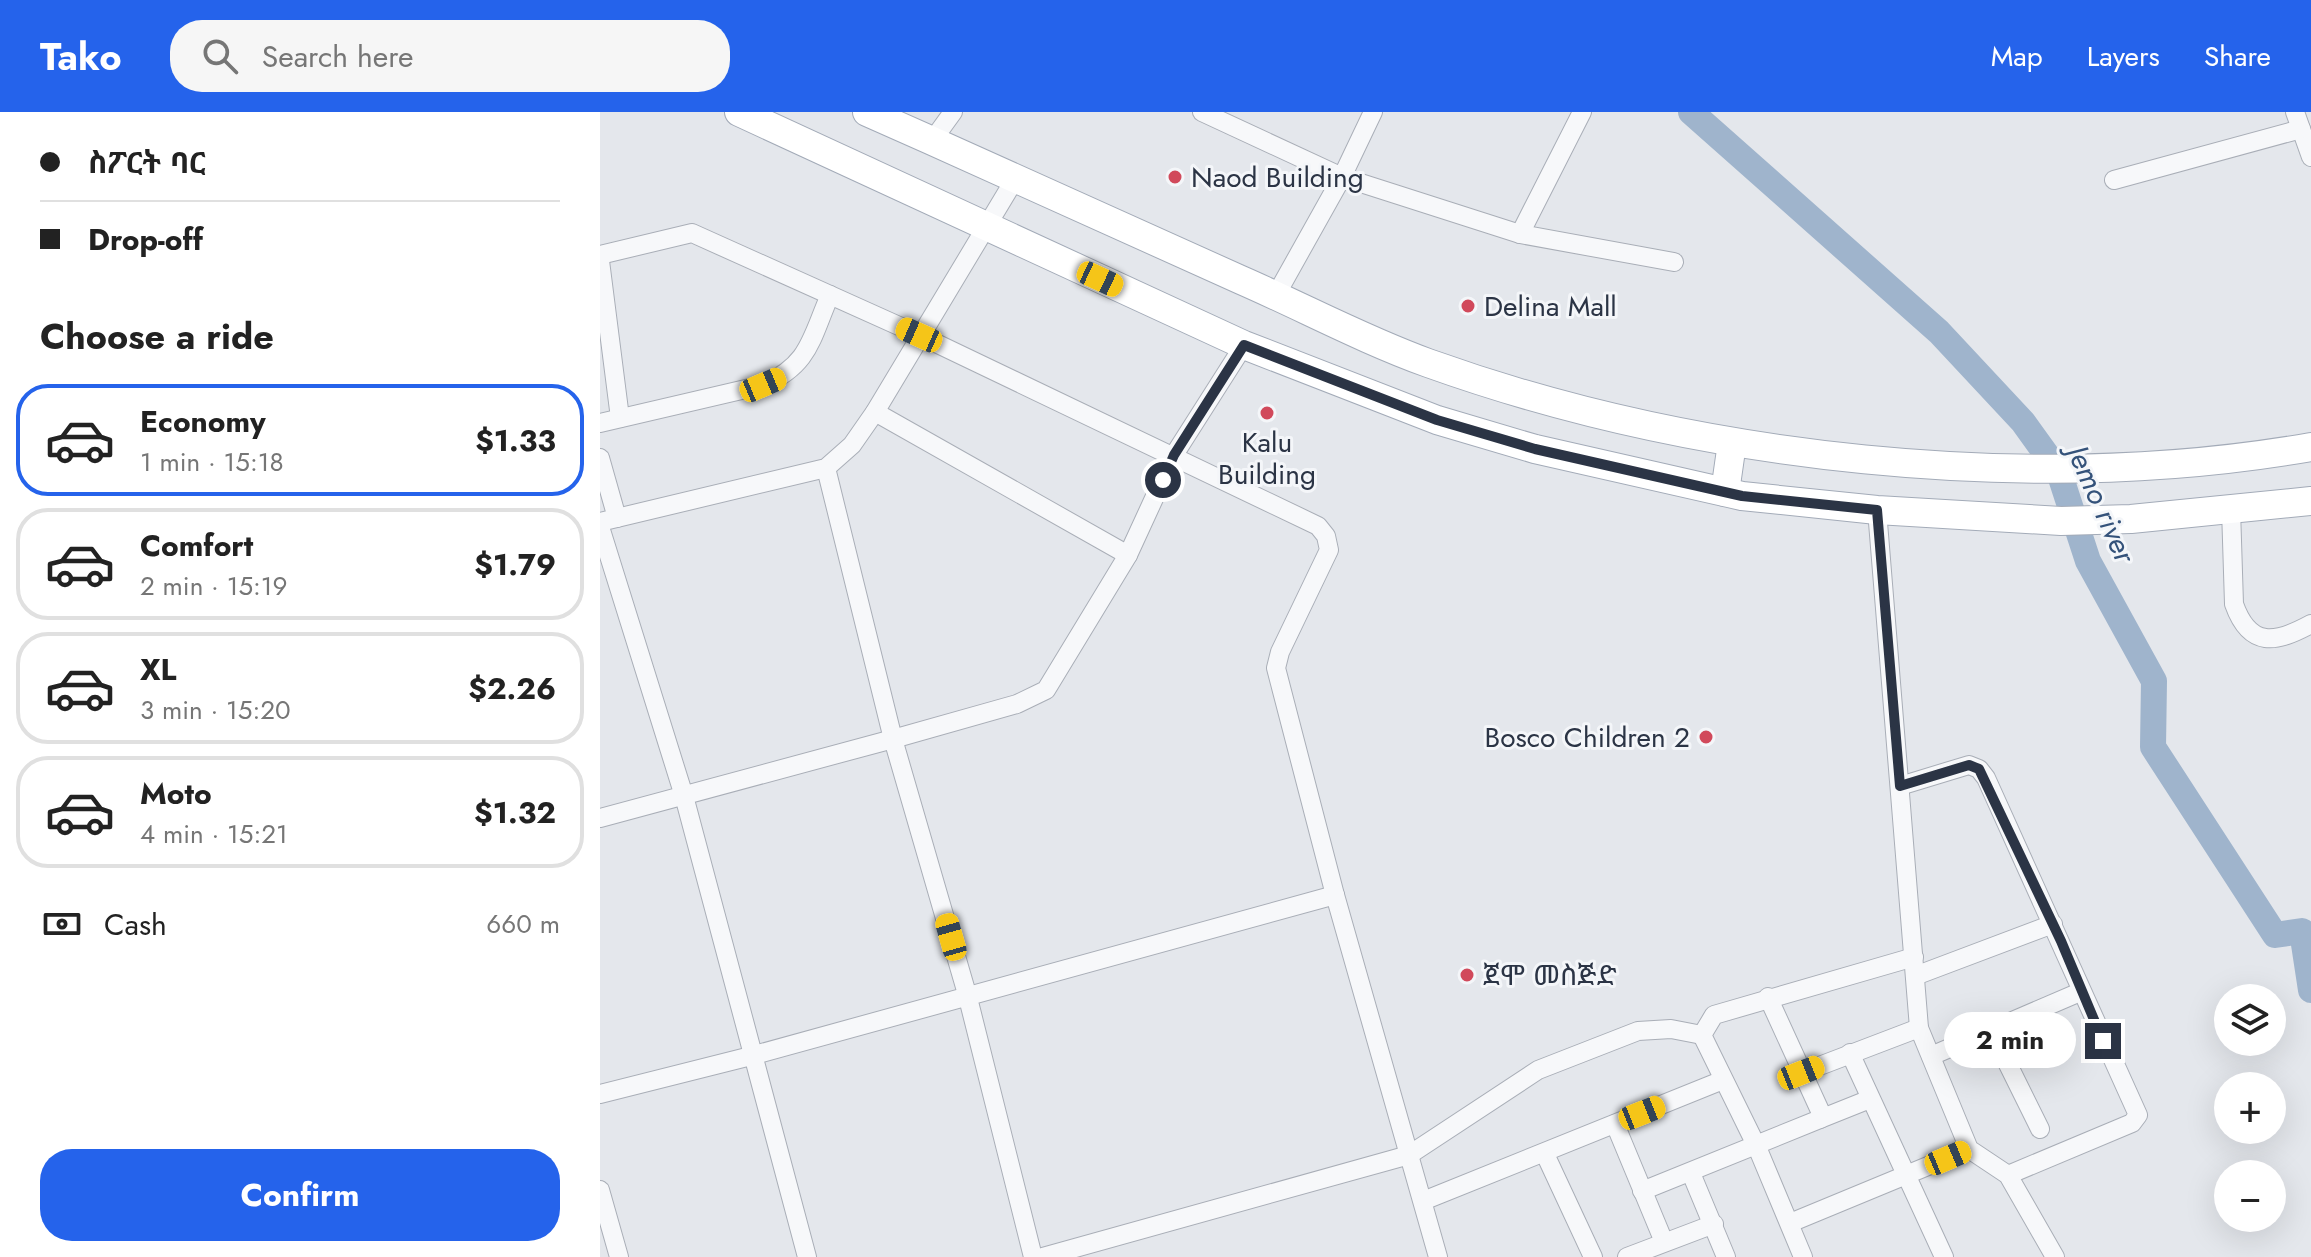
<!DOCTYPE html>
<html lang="en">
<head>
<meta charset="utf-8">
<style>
  body { margin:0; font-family:Jost,"Noto Sans Ethiopic",sans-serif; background:#f6f6f6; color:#222; height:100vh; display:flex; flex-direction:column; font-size:30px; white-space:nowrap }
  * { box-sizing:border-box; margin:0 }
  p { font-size:26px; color:#767676 }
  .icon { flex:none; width:44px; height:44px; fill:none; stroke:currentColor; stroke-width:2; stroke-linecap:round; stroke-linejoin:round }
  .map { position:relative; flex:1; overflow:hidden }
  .details { display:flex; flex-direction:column; background:#fff; width:600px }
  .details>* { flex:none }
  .guide { display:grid; align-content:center; height:176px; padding:0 40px; background:#fff }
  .controls { position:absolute; left:1614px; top:872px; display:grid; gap:16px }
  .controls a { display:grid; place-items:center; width:72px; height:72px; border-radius:50%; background:#fff; box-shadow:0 8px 32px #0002; font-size:40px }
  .end { position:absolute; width:36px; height:36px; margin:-18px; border:10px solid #2b3445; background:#fff; box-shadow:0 0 0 4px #fff }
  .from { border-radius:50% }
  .bubble { position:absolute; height:56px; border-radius:28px; background:#fff; box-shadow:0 8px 32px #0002; font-size:26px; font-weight:700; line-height:56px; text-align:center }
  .car { position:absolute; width:24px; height:48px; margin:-24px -12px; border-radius:10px; box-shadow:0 0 6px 2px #0007; background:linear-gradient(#f5c518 24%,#345 0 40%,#f5c518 0 76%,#345 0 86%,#f5c518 0) }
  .guide b { display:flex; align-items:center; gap:28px; height:76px; font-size:30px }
  .guide b+b { border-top:2px solid #e0e0e0 }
  .guide i { width:20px; height:20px; background:#222 }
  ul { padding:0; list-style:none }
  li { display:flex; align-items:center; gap:24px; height:112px; margin:0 16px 12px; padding:0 24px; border:4px solid #e0e0e0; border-radius:32px }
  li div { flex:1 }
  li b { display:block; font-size:30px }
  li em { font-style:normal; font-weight:700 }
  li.current { border-color:#2563eb }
  li>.icon { width:72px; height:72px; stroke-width:1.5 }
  h2 { padding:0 40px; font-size:36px; line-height:96px }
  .pay { display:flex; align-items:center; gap:20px; height:88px; padding:0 40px; font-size:30px }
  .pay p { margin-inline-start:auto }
  .primary-button { display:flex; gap:16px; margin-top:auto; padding:16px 40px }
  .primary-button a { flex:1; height:92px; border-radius:32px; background:#2563eb; color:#fff; font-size:32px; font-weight:700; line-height:92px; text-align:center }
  header { display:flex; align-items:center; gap:48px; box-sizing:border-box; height:112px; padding:0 40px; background:#2563eb; color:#fff }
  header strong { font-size:38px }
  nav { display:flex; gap:44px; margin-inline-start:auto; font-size:28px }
  .search { width:560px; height:72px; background:#f6f6f6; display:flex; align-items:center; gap:20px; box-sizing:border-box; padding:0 28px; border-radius:32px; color:#767676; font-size:30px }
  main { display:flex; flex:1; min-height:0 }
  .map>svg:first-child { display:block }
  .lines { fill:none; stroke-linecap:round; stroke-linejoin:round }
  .river { stroke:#9fb4cc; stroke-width:26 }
  .minor-casing { stroke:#a9aeb7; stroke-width:20 }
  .primary-casing { stroke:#a3abb8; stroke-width:30 }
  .minor { stroke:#f7f8fa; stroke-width:18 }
  .primary { stroke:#fff; stroke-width:28 }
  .route { stroke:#2b3445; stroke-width:10 }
  .poi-dot { fill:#d1495b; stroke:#f4f6f9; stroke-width:3 }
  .labels { text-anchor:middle; stroke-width:6; stroke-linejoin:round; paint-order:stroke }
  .poi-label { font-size:28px; fill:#2b3445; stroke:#f4f6f9; text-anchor:start }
  .water-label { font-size:30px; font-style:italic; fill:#34527a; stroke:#f4f6f9 }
</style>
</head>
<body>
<header>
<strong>Tako</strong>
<div class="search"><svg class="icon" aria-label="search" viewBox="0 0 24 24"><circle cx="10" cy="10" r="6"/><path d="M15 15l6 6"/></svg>Search here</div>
<nav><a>Map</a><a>Layers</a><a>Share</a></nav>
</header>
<main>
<section class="details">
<div class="guide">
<b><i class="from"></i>ስፖርት ባር</b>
<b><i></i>Drop-off</b>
</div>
<h2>Choose a ride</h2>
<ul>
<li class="current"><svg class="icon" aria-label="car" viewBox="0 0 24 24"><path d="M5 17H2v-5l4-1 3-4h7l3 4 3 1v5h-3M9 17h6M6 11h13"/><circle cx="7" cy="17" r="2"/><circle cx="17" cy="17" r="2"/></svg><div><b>Economy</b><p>1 min · 15:18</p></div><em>$1.33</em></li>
<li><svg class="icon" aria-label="car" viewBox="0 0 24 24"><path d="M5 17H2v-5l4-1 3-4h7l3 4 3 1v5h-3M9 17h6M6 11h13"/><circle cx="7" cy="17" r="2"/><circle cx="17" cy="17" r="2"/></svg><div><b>Comfort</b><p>2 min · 15:19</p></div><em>$1.79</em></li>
<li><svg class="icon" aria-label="car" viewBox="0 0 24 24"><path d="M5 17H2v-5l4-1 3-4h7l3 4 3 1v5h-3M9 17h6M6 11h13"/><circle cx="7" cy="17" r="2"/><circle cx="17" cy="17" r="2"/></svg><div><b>XL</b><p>3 min · 15:20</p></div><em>$2.26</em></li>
<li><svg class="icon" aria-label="car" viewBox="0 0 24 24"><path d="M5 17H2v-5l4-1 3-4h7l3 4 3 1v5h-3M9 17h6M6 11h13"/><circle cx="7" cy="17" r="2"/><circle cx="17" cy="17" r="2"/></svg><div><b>Moto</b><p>4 min · 15:21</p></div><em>$1.32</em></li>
</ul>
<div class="pay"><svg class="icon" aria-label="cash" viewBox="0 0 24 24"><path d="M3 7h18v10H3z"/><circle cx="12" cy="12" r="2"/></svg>Cash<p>660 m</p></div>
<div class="primary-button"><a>Confirm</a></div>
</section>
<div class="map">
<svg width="1711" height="1145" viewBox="0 0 1711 1145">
  <rect width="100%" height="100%" fill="#e4e7ec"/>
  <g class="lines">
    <polyline class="river" points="1091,0 1339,220 1423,310 1459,360 1488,449 1554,569 1553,635 1675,823 1702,819 1711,878"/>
    <g class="minor-casing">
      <g id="minor">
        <polyline points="602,0 742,65 920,122 1074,150"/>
        <polyline points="1695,0 1711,45"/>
        <polyline points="332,29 353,0"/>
        <polyline points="1514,68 1701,17"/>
        <polyline points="920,122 982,0"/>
        <polyline points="0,143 92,121 319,223 718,414 726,424 729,438 680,540 676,556 735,783 838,1145"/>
        <polyline points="0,149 20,306"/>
        <polyline points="676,183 742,65 773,0"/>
        <polyline points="275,300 528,443"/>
        <path d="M 0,311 L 163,273 C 210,253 211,226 230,183"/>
        <polyline points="0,346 17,406"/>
        <polyline points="226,356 293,627 367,882 433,1145"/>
        <path d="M 1631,397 L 1634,492 C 1650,537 1676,531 1711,512"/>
        <polyline points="1277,398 1319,916 1369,1037 1408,1063 1455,1145"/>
        <polyline points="0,410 226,356 252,333 275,300 415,67"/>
        <polyline points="0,415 84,684 207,1145"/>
        <polyline points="1300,674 1369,653 1379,657 1386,666 1538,1003 1532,1011 1408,1063"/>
        <polyline points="0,706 293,627 417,592 446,578 528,443 574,343 644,233"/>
        <polyline points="1315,864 1453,812"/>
        <polyline points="1392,920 1440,1017"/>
        <polyline points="1250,941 1344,1145"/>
        <polyline points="1331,944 1480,880"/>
        <polyline points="1201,961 1319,916"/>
        <polyline points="0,982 151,944 735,783"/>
        <polyline points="1220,1007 1270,987"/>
        <polyline points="1015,1012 1064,1130"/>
        <polyline points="945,1042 993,1145"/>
        <polyline points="1091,1061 1126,1145"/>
        <polyline points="0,1078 19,1145"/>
        <polyline points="1042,1079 1220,1007 1221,1001 1168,885"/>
        <polyline points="823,1089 1123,968"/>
        <polyline points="1190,1111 1369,1037"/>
        <polyline points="443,1145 809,1043 938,958 1038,919 1071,917 1102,923"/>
        <polyline points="1027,1145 1114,1112"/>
        <polyline points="1203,1145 1157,1035 1102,923 1114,903 1314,845"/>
      </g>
    </g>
    <g class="primary-casing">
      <g id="primary">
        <polyline points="139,0 644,233 837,308 935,337 1142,384 1277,398 1461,409 1531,407 1711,389"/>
        <path d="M 267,0 C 392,55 516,112 641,168 C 703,195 764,228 828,251 C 1096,347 1430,384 1711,335"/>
        <polyline points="1125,380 1132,331"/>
      </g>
    </g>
    <use href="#minor" class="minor"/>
    <use href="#primary" class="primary"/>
  </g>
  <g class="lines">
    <polyline class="route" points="563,368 574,343 644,233 837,308 935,337 1142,384 1277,398 1300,674 1369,653 1379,657 1461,829 1503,929"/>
  </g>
  <g class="poi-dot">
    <circle cx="575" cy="65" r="8"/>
    <circle cx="868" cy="194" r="8"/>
    <circle cx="667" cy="301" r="8"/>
    <circle cx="1106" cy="625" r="8"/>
    <circle cx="867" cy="863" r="8"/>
  </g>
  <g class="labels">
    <g class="poi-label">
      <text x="591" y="75">Naod Building</text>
      <text x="884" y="204">Delina Mall</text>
      <text x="667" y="340" text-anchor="middle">Kalu<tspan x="667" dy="32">Building</tspan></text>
      <text x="1090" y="635" text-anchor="end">Bosco Children 2</text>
      <text x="883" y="873">ጀሞ መስጅድ</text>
    </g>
    <g class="water-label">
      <text transform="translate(1501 392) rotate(66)" y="10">Jemo river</text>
    </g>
  </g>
</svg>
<div class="controls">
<a><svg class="icon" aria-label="layers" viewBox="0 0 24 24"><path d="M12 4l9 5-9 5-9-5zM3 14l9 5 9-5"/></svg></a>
<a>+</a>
<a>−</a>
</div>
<i class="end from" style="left:563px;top:368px"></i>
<i class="end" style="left:1503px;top:929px"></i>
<div class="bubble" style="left:1344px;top:900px;width:132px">2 min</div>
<i class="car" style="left:500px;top:167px;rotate:115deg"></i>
<i class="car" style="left:319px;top:223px;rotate:294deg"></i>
<i class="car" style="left:163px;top:273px;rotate:67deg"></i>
<i class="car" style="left:351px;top:825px;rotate:344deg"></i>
<i class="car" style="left:1201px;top:961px;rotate:68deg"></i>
<i class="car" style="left:1042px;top:1001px;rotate:68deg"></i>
<i class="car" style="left:1348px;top:1046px;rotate:67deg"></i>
</div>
</main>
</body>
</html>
